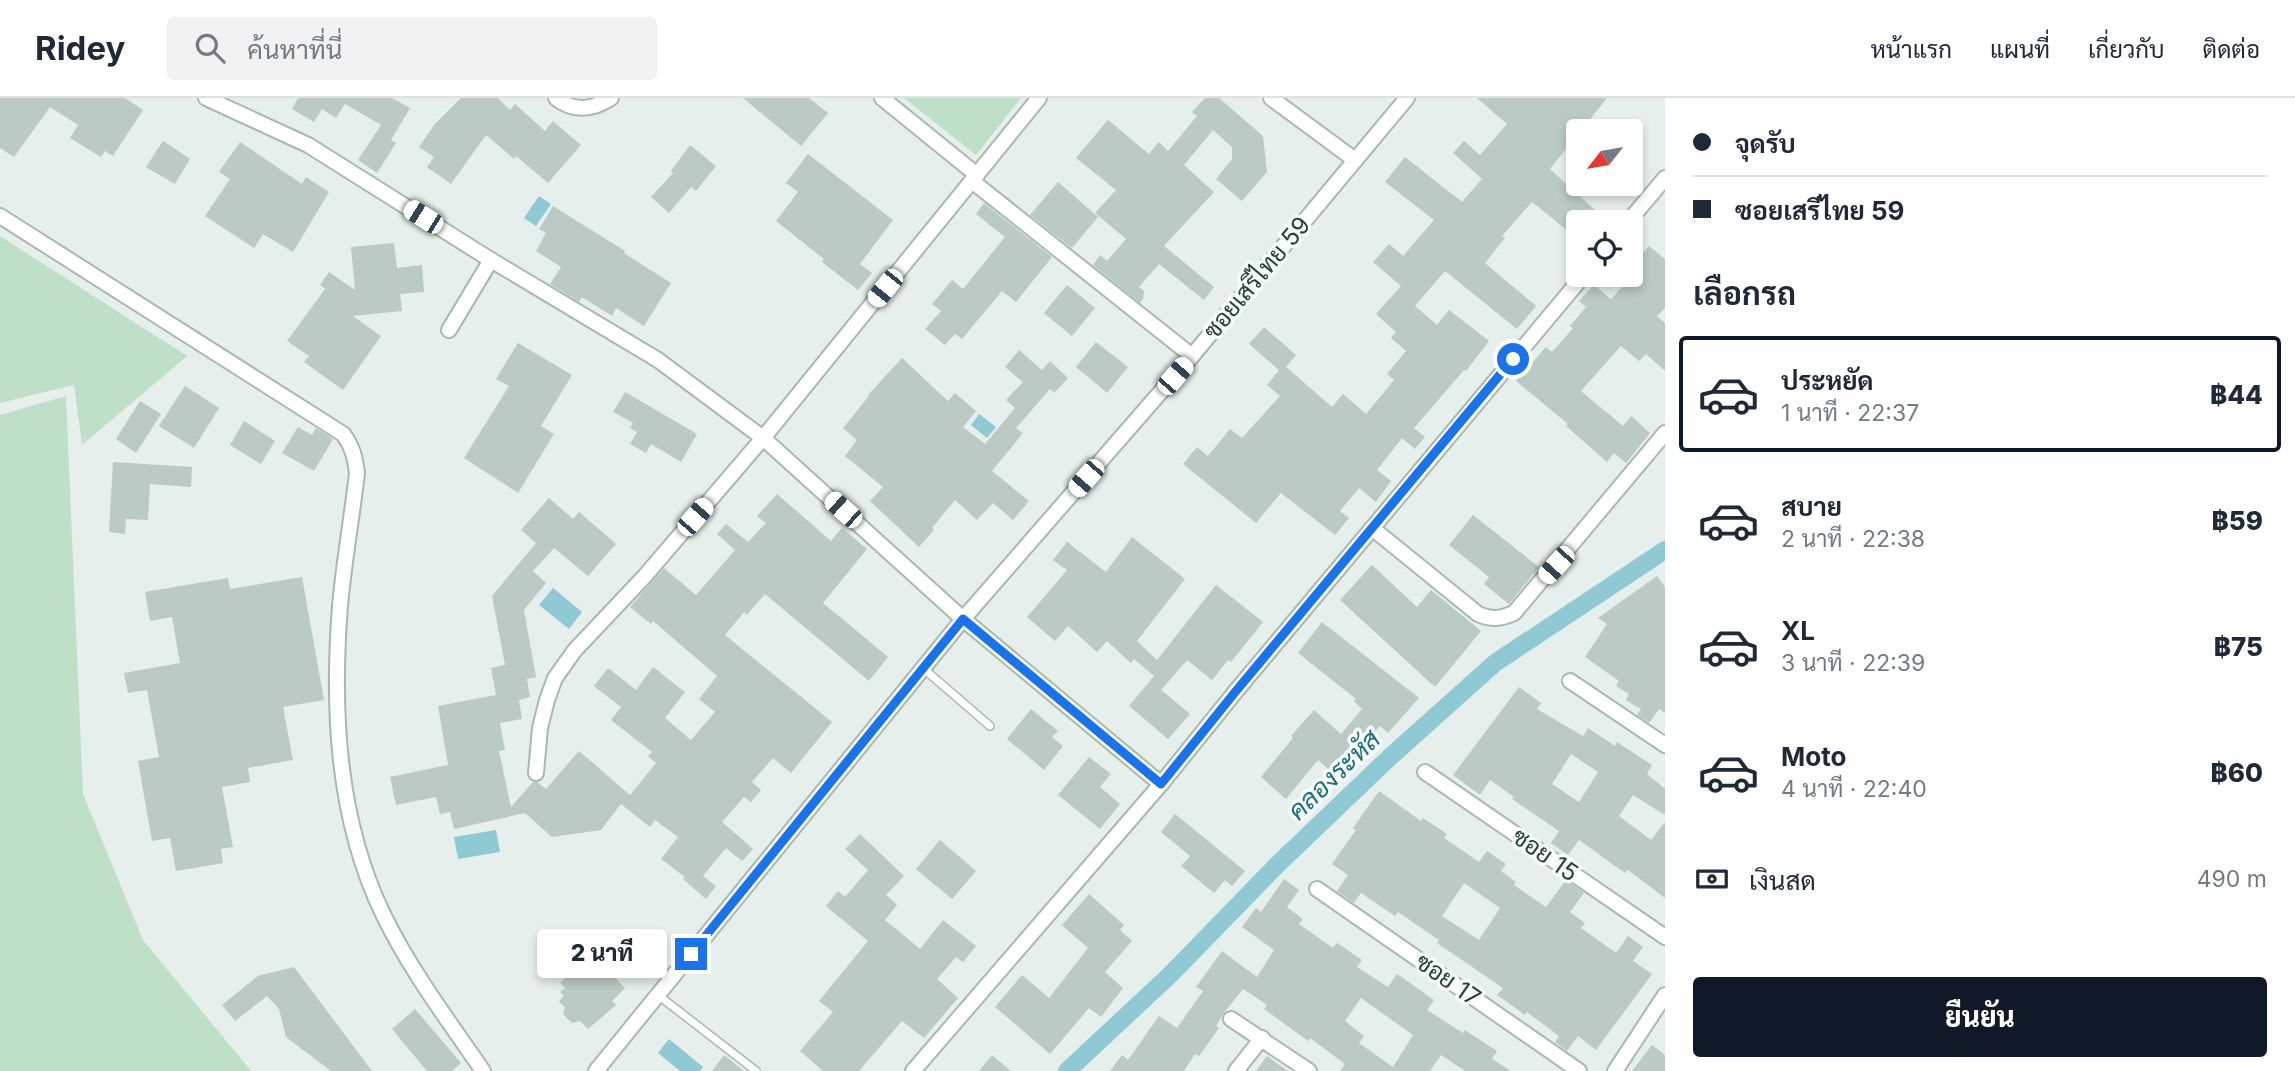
<!DOCTYPE html>
<html lang="th">
<head>
<meta charset="utf-8">
<style>
  body { margin:0; font-family:Inter,Sarabun,sans-serif; background:#f2f2f3; color:#1f2937; height:100vh; display:flex; flex-direction:column; font-size:26px; white-space:nowrap }
  * { box-sizing:border-box; margin:0 }
  p { font-size:23px; color:#747a83 }
  .icon { flex:none; width:38px; height:38px; fill:none; stroke:currentColor; stroke-width:2; stroke-linecap:round; stroke-linejoin:round }
  .map { position:relative; flex:1; overflow:hidden }
  .side { display:flex; flex-direction:column; background:#fff; width:630px }
  .side>* { flex:none }
  .top-card { display:grid; align-content:center; height:154px; padding:0 28px; background:#fff }
  .needle { width:46px; rotate:239deg }
  .buttons { position:absolute; left:1566px; top:21px; display:grid; gap:14px }
  .buttons a { display:grid; place-items:center; width:77px; height:77px; border-radius:7px; background:#fff; box-shadow:0 4px 10px #0003; font-size:35px }
  .end { position:absolute; width:32px; height:32px; margin:-16px; border:9px solid #1a73e8; background:#fff; box-shadow:0 0 0 4px #fff }
  .from { border-radius:50% }
  .bubble { position:absolute; height:49px; border-radius:7px; background:#fff; box-shadow:0 4px 10px #0003; font-size:23px; font-weight:800; line-height:49px; text-align:center }
  .car { position:absolute; width:21px; height:42px; margin:-21px -10px; border-radius:9px; box-shadow:0 0 5px 2px #0007; background:linear-gradient(#fff 24%,#345 0 40%,#fff 0 76%,#345 0 86%,#fff 0) }
  .top-card b { display:flex; align-items:center; gap:24px; height:66px; font-size:26px }
  .top-card b+b { border-top:2px solid #e0e1e3 }
  .top-card i { width:18px; height:18px; background:#1f2937 }
  ul { padding:0; list-style:none }
  li { display:flex; align-items:center; gap:21px; height:116px; margin:0 14px 10px; padding:0 14px; border:4px solid transparent; border-radius:7px }
  li div { flex:1 }
  li b { display:block; font-size:26px }
  li em { font-style:normal; font-weight:800 }
  li.active { border-color:#111827 }
  li>.icon { width:63px; height:63px; stroke-width:1.5 }
  h2 { padding:0 28px; font-size:32px; line-height:84px }
  .pay { display:flex; align-items:center; gap:18px; height:77px; padding:0 28px; font-size:26px }
  .pay p { margin-inline-start:auto }
  .action { display:flex; gap:14px; margin-top:auto; padding:14px 28px }
  .action a { flex:1; height:80px; border-radius:7px; background:#111827; color:#fff; font-size:28px; font-weight:800; line-height:80px; text-align:center }
  header { display:flex; align-items:center; gap:42px; box-sizing:border-box; height:98px; padding:0 35px; background:#fff; border-bottom:2px solid #e0e1e3 }
  header strong { font-size:33px }
  nav { display:flex; gap:38px; margin-inline-start:auto; font-size:24px }
  .search { width:490px; height:63px; background:#f2f2f3; display:flex; align-items:center; gap:18px; box-sizing:border-box; padding:0 24px; border-radius:7px; color:#747a83; font-size:26px }
  main { display:flex; flex:1; min-height:0 }
  .map>svg:first-child { display:block }
  .green { fill:#bfe0c8 }
  .water { fill:#8ec9d4 }
  .lines { fill:none; stroke-linecap:round; stroke-linejoin:round }
  .canal { stroke:#8ec9d4; stroke-width:18 }
  .building { fill:#bbcac4; fill-rule:evenodd }
  .lane-casing { stroke:#a8b8b2; stroke-width:10 }
  .street-casing { stroke:#a8b8b2; stroke-width:18 }
  .lane { stroke:#fff; stroke-width:7 }
  .street { stroke:#fff; stroke-width:14 }
  .route { stroke:#1a73e8; stroke-width:9 }
  .labels { text-anchor:middle; stroke-width:7; stroke-linejoin:round; paint-order:stroke }
  .street-label { font-size:24px; fill:#24423a; stroke:#f7fbf9 }
  .water-label { font-size:26px; font-style:italic; fill:#1c6f80; stroke:#f7fbf9 }
</style>
</head>
<body>
<header>
<strong>Ridey</strong>
<div class="search"><svg class="icon" aria-label="search" viewBox="0 0 24 24"><circle cx="10" cy="10" r="6"/><path d="M15 15l6 6"/></svg>ค้นหาที่นี่</div>
<nav><a>หน้าแรก</a><a>แผนที่</a><a>เกี่ยวกับ</a><a>ติดต่อ</a></nav>
</header>
<main>
<div class="map">
<svg width="1665" height="973" viewBox="0 0 1665 973">
  <rect width="100%" height="100%" fill="#e6efeb"/>
  <g class="green">
    <polygon points="904,0 1021,0 976,57"/>
    <polygon points="0,138 187,258 82,347 74,287 0,305"/>
    <polygon points="66,298 83,696 143,842 251,973 0,973 0,317"/>
  </g>
  <g class="water">
    <polygon points="539,98 551,106 536,128 524,120"/>
    <polygon points="979,316 996,329 987,340 971,327"/>
    <polygon points="553,490 582,514 569,531 539,507"/>
    <polygon points="496,732 500,754 458,761 454,739"/>
    <polygon points="669,941 703,969 700,973 680,973 658,955"/>
  </g>
  <g class="lines">
    <polyline class="canal" points="1067,973 1170,877 1277,767 1390,659 1495,565 1665,452"/>
  </g>
  <g class="building">
    <polygon points="0,0 125,0 143,12 113,58 105,53 101,59 70,40 78,27 50,9 14,59 0,50"/>
    <polygon points="298,0 392,0 410,10 391,42 396,45 377,75 358,62 381,27 345,6 336,20 322,11 314,24 292,11"/>
    <polygon points="461,0 498,0 510,12 515,6 545,33 553,23 581,47 548,85 516,58 514,61 486,37 451,86 427,69 434,59 419,49 435,26"/>
    <polygon points="743,0 809,0 828,15 801,48"/>
    <polygon points="1205,0 1219,0 1263,38 1267,74 1242,103 1216,81 1232,61 1232,49 1213,32 1184,67 1214,94 1164,148 1214,189 1204,202 1159,166 1139,189 1144,193 1143,201 1140,205 1093,167 1100,157 1107,163 1126,141 1095,115 1116,92 1076,60 1108,22 1149,56 1159,44 1168,53 1197,18 1192,14"/>
    <polygon points="1477,0 1607,0 1550,71 1595,112 1584,124 1578,124 1578,130 1573,137 1532,104 1502,138 1505,140 1485,165 1536,208 1517,231 1445,173 1415,208 1437,227 1449,212 1489,243 1466,273 1464,272 1414,330 1425,339 1415,351 1402,340 1377,372 1391,383 1376,404 1359,390 1340,413 1349,420 1335,437 1281,395 1256,425 1183,366 1197,349 1208,358 1230,331 1242,340 1280,298 1267,287 1279,272 1249,246 1264,229 1296,257 1286,269 1332,309 1343,296 1366,316 1394,282 1387,276 1406,253 1391,240 1396,234 1376,216 1401,188 1373,164 1389,146 1403,158 1434,122 1385,84 1405,59 1462,104 1482,81 1453,55 1464,43 1480,57 1507,26"/>
    <polygon points="163,43 190,61 175,86 146,69"/>
    <polygon points="240,44 302,86 306,79 329,94 293,154 263,136 254,150 205,118 230,81 219,74"/>
    <polygon points="690,47 716,68 696,93 691,89 669,115 651,99 673,75 671,73"/>
    <polygon points="808,56 893,122 860,166 872,175 858,192 822,164 824,161 776,123 798,94 786,85"/>
    <polygon points="1058,84 1098,119 1072,150 1030,117"/>
    <polygon points="984,105 1052,159 1016,204 1002,193 962,241 955,236 945,247 925,231 941,213 932,206 952,182 963,191 1005,139 976,116"/>
    <polygon points="553,108 625,153 624,155 671,185 644,228 616,210 612,218 582,199 579,204 550,186 561,169 536,153 546,135 539,131"/>
    <polygon points="394,145 397,170 422,167 424,194 400,196 402,213 353,218 381,238 343,292 304,264 309,258 287,243 325,191 320,187 329,174 355,192 351,149"/>
    <polygon points="1649,148 1665,161 1665,210 1657,218 1665,225 1665,273 1646,256 1639,263 1621,248 1581,293 1623,328 1631,318 1650,335 1626,365 1614,355 1607,364 1566,328 1568,326 1516,283 1546,249 1552,254 1573,230 1570,228 1586,209 1579,203 1594,187 1611,201 1631,179 1631,169"/>
    <polygon points="1067,187 1095,210 1072,238 1044,215"/>
    <polygon points="1096,244 1128,269 1107,295 1076,269"/>
    <polygon points="518,245 572,277 541,328 554,336 518,395 464,360 509,288 496,281"/>
    <polygon points="1019,252 1042,272 1050,263 1068,280 1054,295 1050,291 1016,330 1023,335 992,373 1029,403 1013,422 993,405 977,422 955,402 932,430 934,432 919,449 870,403 883,389 845,358 857,342 843,330 869,298 868,297 902,260 948,303 955,295 976,313 963,329 985,346 1015,310 1006,302 1023,284 1005,269"/>
    <polygon points="185,288 219,310 194,350 159,328"/>
    <polygon points="625,294 697,336 681,364 651,346 646,355 630,346 637,334 630,330 633,325 613,314"/>
    <polygon points="140,303 161,316 136,355 116,341"/>
    <polygon points="244,323 275,343 261,366 230,347"/>
    <polygon points="298,329 312,337 316,330 333,341 314,373 282,355"/>
    <polygon points="113,364 192,369 191,389 150,386 148,422 126,421 125,436 109,434"/>
    <polygon points="777,396 831,443 842,430 867,451 823,505 888,559 869,583 765,496 747,517 744,514 725,537 832,624 791,675 773,660 752,684 761,692 751,704 744,699 722,724 753,751 742,763 726,750 703,778 716,788 706,801 683,781 685,779 661,761 678,739 655,722 650,729 621,706 601,732 552,739 525,715 454,731 450,714 440,716 436,699 396,707 390,679 448,667 438,608 496,597 491,570 505,567 492,498 536,445 521,432 549,400 573,421 579,414 616,446 588,478 554,450 533,473 546,485 524,512 536,579 527,581 530,599 519,602 522,621 500,625 505,652 499,653 511,709 533,684 537,684 546,691 579,653 630,697 656,665 648,658 652,654 611,622 621,609 594,588 608,570 636,592 653,569 685,594 665,620 691,642 715,614 699,601 717,578 653,523 651,526 630,509 664,470 696,497 735,452 717,436 726,426 748,444 766,425 757,418"/>
    <polygon points="1473,417 1539,469 1509,506 1484,486 1489,479 1449,447"/>
    <polygon points="1132,439 1185,481 1137,543 1157,562 1216,487 1263,524 1231,564 1228,562 1212,582 1187,562 1161,592 1190,616 1168,641 1129,608 1154,578 1134,561 1131,565 1107,543 1097,554 1068,528 1055,543 1027,519 1067,472 1053,462 1067,444 1106,474"/>
    <polygon points="1372,467 1417,509 1431,492 1481,533 1435,589 1340,502"/>
    <polygon points="1657,478 1665,489 1665,615 1659,611 1649,625 1637,617 1641,611 1626,602 1629,596 1616,588 1619,583 1585,559 1607,526 1598,520"/>
    <polygon points="302,479 324,602 283,609 293,662 248,670 250,684 222,689 233,749 221,751 223,765 176,773 170,740 152,743 138,663 159,659 147,592 128,595 124,575 180,565 172,519 150,523 145,494 228,480 230,491"/>
    <polygon points="1322,524 1419,600 1388,635 1380,628 1336,678 1318,662 1286,701 1261,679 1293,640 1291,638 1314,612 1341,636 1362,611 1354,603 1356,601 1298,555"/>
    <path d="M 1519,589 L 1541,605 L 1537,611 L 1583,638 L 1588,630 L 1615,648 L 1617,644 L 1652,667 L 1647,676 L 1665,691 L 1665,717 L 1633,697 L 1619,718 L 1651,742 L 1665,724 L 1665,800 L 1628,772 L 1625,775 L 1579,742 L 1568,757 L 1551,745 L 1559,733 L 1512,701 L 1514,699 L 1490,682 L 1480,697 L 1453,677 ZM 1571,656 L 1598,674 L 1579,704 L 1552,686 Z"/>
    <polygon points="1031,611 1058,633 1052,639 1063,648 1044,672 1007,641"/>
    <polygon points="1089,659 1111,676 1100,689 1120,706 1100,731 1058,697"/>
    <path d="M 1379,693 L 1421,723 L 1423,720 L 1447,736 L 1444,740 L 1479,764 L 1487,753 L 1506,766 L 1501,773 L 1516,784 L 1514,787 L 1546,809 L 1566,782 L 1584,795 L 1570,814 L 1585,825 L 1581,830 L 1616,855 L 1628,838 L 1643,849 L 1633,863 L 1652,876 L 1596,952 L 1578,938 L 1567,953 L 1555,944 L 1559,938 L 1527,914 L 1525,917 L 1497,897 L 1503,890 L 1437,845 L 1439,842 L 1398,814 L 1395,818 L 1361,795 L 1354,805 L 1337,793 L 1348,777 L 1332,766 L 1356,732 L 1353,730 ZM 1464,785 L 1500,810 L 1479,842 L 1442,818 Z"/>
    <polygon points="1175,716 1245,773 1232,788 1225,782 1214,795 1181,768 1190,758 1161,734"/>
    <polygon points="860,736 904,778 886,797 897,807 885,822 920,851 943,822 976,848 963,864 956,859 937,881 958,900 924,940 902,923 859,973 823,973 800,953 833,914 819,903 868,843 826,808 838,793 845,799 868,772 845,751"/>
    <polygon points="940,742 976,773 952,801 916,771"/>
    <path d="M 1284,781 L 1299,792 L 1287,809 L 1303,821 L 1299,826 L 1333,850 L 1337,845 L 1362,862 L 1357,869 L 1388,889 L 1397,876 L 1434,902 L 1427,912 L 1463,935 L 1465,932 L 1497,953 L 1492,961 L 1511,973 L 1465,973 L 1441,957 L 1430,973 L 1340,973 L 1345,966 L 1310,940 L 1308,943 L 1278,921 L 1264,911 L 1267,907 L 1243,891 L 1223,916 L 1216,928 L 1219,930 L 1199,958 L 1195,956 L 1184,973 L 1110,973 L 1122,957 L 1128,962 L 1159,918 L 1177,930 L 1203,893 L 1196,889 L 1222,853 L 1257,879 L 1274,852 L 1242,829 L 1256,810 L 1261,814 ZM 1361,900 L 1413,937 L 1393,969 L 1359,945 L 1364,938 L 1345,923 Z"/>
    <polygon points="1089,796 1124,827 1120,832 1132,843 1105,874 1123,890 1101,919 1089,910 1050,956 995,909 1022,877 1049,900 1088,850 1062,827"/>
    <polygon points="591,855 625,890 612,903 616,907 588,931 580,923 572,925 563,916 565,909 559,904 564,897 560,894 565,890 560,885"/>
    <polygon points="294,869 372,973 331,973 286,939 279,911 267,898 235,923 222,907 258,878"/>
    <polygon points="415,911 461,965 452,973 427,973 392,931"/>
    <polygon points="1652,947 1665,957 1665,973 1632,973"/>
    <polygon points="724,957 744,973 712,973"/>
    <polygon points="992,957 1011,973 979,973"/>
    <polygon points="1267,958 1288,973 1256,973"/>
  </g>
  <g class="lines">
    <g class="lane-casing">
      <g id="lane">
        <polyline points="924,571 990,628"/>
        <polyline points="658,897 756,973"/>
      </g>
    </g>
    <g class="street-casing">
      <g id="street">
        <polyline points="206,0 308,47 491,162 658,262 763,340 963,521 1161,686"/>
        <path d="M 556,0 C 573,14 593,12 611,0"/>
        <polyline points="882,0 977,77"/>
        <polyline points="1271,0 1355,62"/>
        <polyline points="972,83 1192,258"/>
        <path d="M 0,118 L 343,336 C 353,349 355,360 357,375 C 352,419 344,463 340,508 C 332,611 337,721 383,816 C 410,872 448,922 483,973"/>
        <polyline points="1628,124 1665,80"/>
        <polyline points="449,232 491,162"/>
        <path d="M 1372,430 L 1478,516 C 1492,522 1500,521 1514,515 L 1665,335"/>
        <polyline points="1570,583 1665,647"/>
        <polyline points="1425,674 1665,839"/>
        <polyline points="536,675 540,630 547,602 555,580 575,552 644,479 763,340 1039,0"/>
        <polyline points="1317,791 1579,973"/>
        <polyline points="1231,921 1309,973"/>
        <polyline points="596,973 963,521 1192,258 1407,0"/>
        <polyline points="913,973 1161,686 1236,593 1584,177"/>
        <polyline points="1236,973 1262,940"/>
        <polyline points="1615,973 1665,897"/>
      </g>
    </g>
    <use href="#lane" class="lane"/>
    <use href="#street" class="street"/>
  </g>
  <g class="lines">
    <polyline class="route" points="691,856 963,521 1161,686 1236,593 1513,261"/>
  </g>
  <g class="labels">
    <g class="street-label">
      <text transform="translate(1257 180) rotate(-50)" y="8">ซอยเสรีไทย 59</text>
      <text transform="translate(1545 757) rotate(35)" y="8">ซอย 15</text>
      <text transform="translate(1448 882) rotate(35)" y="8">ซอย 17</text>
    </g>
    <g class="water-label">
      <text transform="translate(1334 677) rotate(-44)" y="9">คลองระหัส</text>
    </g>
  </g>
</svg>
<div class="buttons">
<a><svg class="needle" viewBox="-14 -14 28 28"><path d="M0-13l5 13h-10z" fill="#e53935"/><path d="M0 13l5-13h-10z" fill="#747a83"/></svg></a>
<a><svg class="icon" aria-label="locate" viewBox="0 0 24 24"><circle cx="12" cy="12" r="6"/><path d="M12 2v4M12 18v4M2 12h4M18 12h4"/></svg></a>
</div>
<i class="end from" style="left:1513px;top:261px"></i>
<i class="end" style="left:691px;top:856px"></i>
<div class="bubble" style="left:537px;top:831px;width:130px">2 นาที</div>
<i class="car" style="left:423px;top:119px;rotate:302deg"></i>
<i class="car" style="left:885px;top:190px;rotate:219deg"></i>
<i class="car" style="left:1175px;top:278px;rotate:41deg"></i>
<i class="car" style="left:1086px;top:380px;rotate:221deg"></i>
<i class="car" style="left:843px;top:412px;rotate:312deg"></i>
<i class="car" style="left:695px;top:419px;rotate:41deg"></i>
<i class="car" style="left:1556px;top:467px;rotate:222deg"></i>
</div>
<section class="side">
<div class="top-card">
<b><i class="from"></i>จุดรับ</b>
<b><i></i>ซอยเสรีไทย 59</b>
</div>
<h2>เลือกรถ</h2>
<ul>
<li class="active"><svg class="icon" aria-label="car" viewBox="0 0 24 24"><path d="M5 17H2v-5l4-1 3-4h7l3 4 3 1v5h-3M9 17h6M6 11h13"/><circle cx="7" cy="17" r="2"/><circle cx="17" cy="17" r="2"/></svg><div><b>ประหยัด</b><p>1 นาที · 22:37</p></div><em>฿44</em></li>
<li><svg class="icon" aria-label="car" viewBox="0 0 24 24"><path d="M5 17H2v-5l4-1 3-4h7l3 4 3 1v5h-3M9 17h6M6 11h13"/><circle cx="7" cy="17" r="2"/><circle cx="17" cy="17" r="2"/></svg><div><b>สบาย</b><p>2 นาที · 22:38</p></div><em>฿59</em></li>
<li><svg class="icon" aria-label="car" viewBox="0 0 24 24"><path d="M5 17H2v-5l4-1 3-4h7l3 4 3 1v5h-3M9 17h6M6 11h13"/><circle cx="7" cy="17" r="2"/><circle cx="17" cy="17" r="2"/></svg><div><b>XL</b><p>3 นาที · 22:39</p></div><em>฿75</em></li>
<li><svg class="icon" aria-label="car" viewBox="0 0 24 24"><path d="M5 17H2v-5l4-1 3-4h7l3 4 3 1v5h-3M9 17h6M6 11h13"/><circle cx="7" cy="17" r="2"/><circle cx="17" cy="17" r="2"/></svg><div><b>Moto</b><p>4 นาที · 22:40</p></div><em>฿60</em></li>
</ul>
<div class="pay"><svg class="icon" aria-label="cash" viewBox="0 0 24 24"><path d="M3 7h18v10H3z"/><circle cx="12" cy="12" r="2"/></svg>เงินสด<p>490 m</p></div>
<div class="action"><a>ยืนยัน</a></div>
</section>
</main>
</body>
</html>
